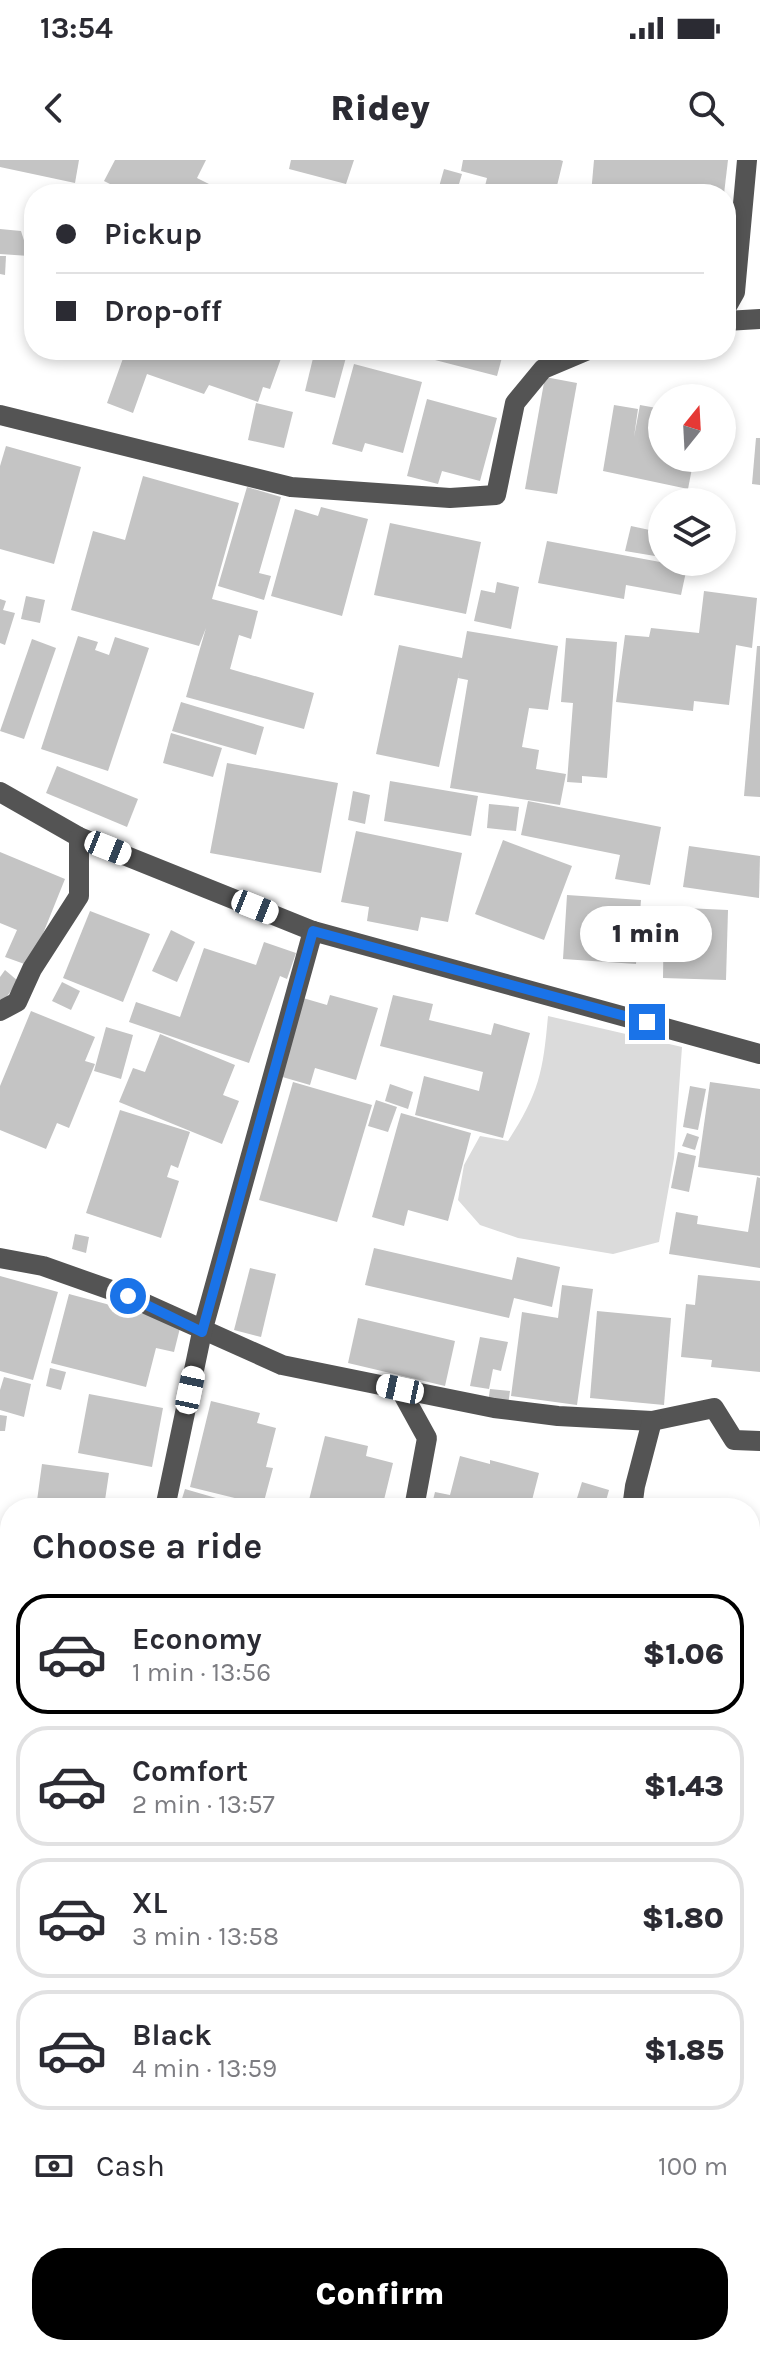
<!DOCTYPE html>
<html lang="en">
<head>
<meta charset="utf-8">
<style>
  body { margin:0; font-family:Karla,sans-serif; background:#f2f2f3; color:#2b2b33; height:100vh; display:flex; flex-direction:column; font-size:30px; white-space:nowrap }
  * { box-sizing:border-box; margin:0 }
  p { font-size:26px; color:#7c7c81 }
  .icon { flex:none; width:44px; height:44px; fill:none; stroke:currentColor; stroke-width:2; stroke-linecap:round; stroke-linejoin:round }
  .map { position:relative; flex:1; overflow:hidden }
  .panel { position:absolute; left:0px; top:1338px; width:760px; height:858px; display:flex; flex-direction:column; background:#fff; border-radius:32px 32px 0 0; box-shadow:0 4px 12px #0003 }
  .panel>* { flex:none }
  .banner { position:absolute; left:24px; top:24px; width:712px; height:176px; border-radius:32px; box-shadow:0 4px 12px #0003; display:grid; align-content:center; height:176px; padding:0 32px; background:#fff }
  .needle { width:52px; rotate:18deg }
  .fabs { position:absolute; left:648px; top:224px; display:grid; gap:16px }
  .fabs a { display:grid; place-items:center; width:88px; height:88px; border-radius:50%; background:#fff; box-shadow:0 4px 12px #0003; font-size:40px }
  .end { position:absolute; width:36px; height:36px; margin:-18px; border:10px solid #1a73e8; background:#fff; box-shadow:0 0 0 4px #fff }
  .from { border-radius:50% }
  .bubble { position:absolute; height:56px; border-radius:28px; background:#fff; box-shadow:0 4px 12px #0003; font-size:26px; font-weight:800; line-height:56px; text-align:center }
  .car { position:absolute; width:24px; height:48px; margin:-24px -12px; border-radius:10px; box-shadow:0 0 6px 2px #0007; background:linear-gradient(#fff 24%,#345 0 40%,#fff 0 76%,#345 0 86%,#fff 0) }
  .banner b { display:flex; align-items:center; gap:28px; height:76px; font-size:30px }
  .banner b+b { border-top:2px solid #e1e1e2 }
  .banner i { width:20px; height:20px; background:#2b2b33 }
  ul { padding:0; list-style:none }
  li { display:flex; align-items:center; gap:24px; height:120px; margin:0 16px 12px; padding:0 16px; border:4px solid #e1e1e2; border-radius:32px }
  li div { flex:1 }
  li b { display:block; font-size:30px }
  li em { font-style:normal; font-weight:800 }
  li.active { border-color:#000 }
  li>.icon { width:72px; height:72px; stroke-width:1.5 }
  h2 { padding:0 32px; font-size:36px; line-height:96px }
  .pay { display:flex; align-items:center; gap:20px; height:88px; padding:0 32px; font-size:30px }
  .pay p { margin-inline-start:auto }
  .primary-button { display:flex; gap:16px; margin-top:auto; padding:16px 32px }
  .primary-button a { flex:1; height:92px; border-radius:32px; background:#000; color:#fff; font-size:32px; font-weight:800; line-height:92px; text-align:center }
  .status { display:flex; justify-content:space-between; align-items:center; height:56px; padding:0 40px; background:#fff; direction:ltr }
  .status svg { height:22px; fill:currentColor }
  header { display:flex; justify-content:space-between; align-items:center; height:104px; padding:0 32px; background:#fff; font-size:36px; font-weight:800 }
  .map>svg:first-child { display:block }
  .green { fill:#dbdbdb }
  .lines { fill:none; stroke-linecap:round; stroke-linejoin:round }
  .stream { stroke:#a2a2a2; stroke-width:16 }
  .building { fill:#c4c4c4 }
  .minor { stroke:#545454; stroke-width:20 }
  .route { stroke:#1a73e8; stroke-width:10 }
</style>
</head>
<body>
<div class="status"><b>13:54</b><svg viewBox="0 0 49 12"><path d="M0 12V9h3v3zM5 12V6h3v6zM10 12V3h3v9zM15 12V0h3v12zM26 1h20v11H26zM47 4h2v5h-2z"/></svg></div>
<header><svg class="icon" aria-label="back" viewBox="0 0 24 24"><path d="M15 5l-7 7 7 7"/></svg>Ridey<svg class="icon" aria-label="search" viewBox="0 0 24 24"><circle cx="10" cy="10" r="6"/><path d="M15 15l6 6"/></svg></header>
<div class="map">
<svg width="760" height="2195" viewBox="0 0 760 2195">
  <rect width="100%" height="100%" fill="#fff"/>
  <g class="green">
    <path d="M 548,856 L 682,887 L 674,998 L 659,1082 L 613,1094 L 518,1078 L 480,1065 L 458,1040 L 464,1005 L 480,976 L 508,981 C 539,933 543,912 548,856 Z"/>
    <polygon points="0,1798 10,1798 10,2186 750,2186 750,1924 760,1926 760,2195 0,2195"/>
  </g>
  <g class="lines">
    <g class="stream">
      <polyline points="312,2186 322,2193 341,2195"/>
      <polyline points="0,2189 24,2186"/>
    </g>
  </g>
  <g class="building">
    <polygon points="0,0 79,0 75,23 0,7"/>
    <polygon points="115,0 206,0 197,18 209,24 204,34 130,34 104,21"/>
    <polygon points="291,0 354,0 346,24 289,9"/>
    <polygon points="463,0 560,0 563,1 555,34 483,34 487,18 461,11"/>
    <polygon points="594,0 728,0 724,34 591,34"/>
    <polygon points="444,9 462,14 456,34 437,34"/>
    <polygon points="0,69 21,71 29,96 0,94"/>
    <polygon points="0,96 6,96 5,115 0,114"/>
    <polygon points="126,190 284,190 270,229 263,227 258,242 209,225 204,234 147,214 133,253 107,243"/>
    <polygon points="315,190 348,190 335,238 305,231"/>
    <polygon points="438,190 504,190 497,216 435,200"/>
    <polygon points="354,204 422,222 403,293 365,283 362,292 332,284"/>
    <polygon points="545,217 577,223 557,334 525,329"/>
    <polygon points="427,239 497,258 480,321 442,311 438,324 407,316"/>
    <polygon points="256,243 293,252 284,288 248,280"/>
    <polygon points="614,245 638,249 634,277 640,245 662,249 662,298 694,298 688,329 603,311"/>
    <polygon points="756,278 760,278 760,325 752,324"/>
    <polygon points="6,286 81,307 54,404 0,389 0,306"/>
    <polygon points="143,316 239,343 212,439 258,451 251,479 239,475 230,509 314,533 304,569 186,537 206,468 199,486 71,450 93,371 125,380"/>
    <polygon points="247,327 281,337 259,413 271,416 264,440 218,426"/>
    <polygon points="321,347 368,359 342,456 271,436 295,349 318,356"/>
    <polygon points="390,363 481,382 466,454 374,435"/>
    <polygon points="631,366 659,372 655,396 625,391"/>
    <polygon points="547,381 687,407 681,435 626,425 624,439 538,423"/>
    <polygon points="497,422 519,427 511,469 474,461 481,430 495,433"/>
    <polygon points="704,431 757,438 752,488 736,485 729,545 694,541 693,551 616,542 625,475 649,477 651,468 699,473"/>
    <polygon points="26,436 45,440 40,463 21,459"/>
    <polygon points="0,439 6,441 3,450 15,453 5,485 0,483"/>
    <polygon points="467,471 558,486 548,550 529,548 522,587 539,590 536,609 566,614 560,645 450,628 468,520 458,518 460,508 439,607 376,594 399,485 462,498"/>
    <polygon points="78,476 98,482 95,490 109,495 115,477 149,488 108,611 41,589"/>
    <polygon points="566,478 617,482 607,618 582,616 582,623 567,622 573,543 561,542"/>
    <polygon points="32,479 56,488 24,579 0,571"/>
    <polygon points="757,486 760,486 760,637 744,636"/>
    <polygon points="181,542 264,567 256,595 172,571"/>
    <polygon points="171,573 222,588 213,617 163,603"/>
    <polygon points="227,603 338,623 321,713 210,693"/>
    <polygon points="57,606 138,639 127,667 46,633"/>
    <polygon points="390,621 478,636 471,676 384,661"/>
    <polygon points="353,631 370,635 365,664 348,660"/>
    <polygon points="528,641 661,667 650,725 615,719 620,695 521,675"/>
    <polygon points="489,644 519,647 516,671 487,668"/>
    <polygon points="356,671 462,693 448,762 421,757 418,771 367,761 369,747 341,742"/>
    <polygon points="503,680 572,706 544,780 475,754"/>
    <polygon points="689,686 760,696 759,738 683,727"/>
    <polygon points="0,692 65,719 30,806 5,797 17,770 0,763"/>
    <polygon points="567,735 641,740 636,804 563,799"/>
    <polygon points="664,747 728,750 726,820 663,818"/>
    <polygon points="90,751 150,774 123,842 63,818"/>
    <polygon points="171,770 195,782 177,822 152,811"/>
    <polygon points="264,782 296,793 287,819 280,816 249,903 129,862 136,842 180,857 204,788 256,805"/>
    <polygon points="5,810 18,821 3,842 0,839 0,817"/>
    <polygon points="62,822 80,831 71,850 52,841"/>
    <polygon points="330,835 378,848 356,920 315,908 310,925 279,916 303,838 327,845"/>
    <polygon points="393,835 433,844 429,860 491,875 494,863 530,873 503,978 415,955 424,916 479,931 483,912 380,886"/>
    <polygon points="31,851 95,877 85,901 95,904 69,968 57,963 46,989 0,970 0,926"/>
    <polygon points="106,867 133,875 121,919 94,911"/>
    <polygon points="160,874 235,905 223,935 239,941 222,984 119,942 133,908 145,912"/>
    <polygon points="293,922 372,945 337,1062 259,1040"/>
    <polygon points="710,922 760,929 760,1016 698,1007"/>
    <polygon points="390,924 413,932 408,949 385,941"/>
    <polygon points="690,926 706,929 698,970 683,967"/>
    <polygon points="376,940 397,947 388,972 368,966"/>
    <polygon points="120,950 190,972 178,1008 171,1005 167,1017 179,1021 161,1078 86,1053"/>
    <polygon points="401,953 471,973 448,1061 408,1050 404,1066 372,1057"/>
    <polygon points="687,973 699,977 695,990 682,986"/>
    <polygon points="678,992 696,996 689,1032 671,1028"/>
    <polygon points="757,1017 760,1018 760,1108 669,1094 676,1052 698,1056 697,1064 748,1072"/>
    <polygon points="75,1074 89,1077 86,1093 72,1089"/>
    <polygon points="374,1088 512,1120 517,1097 560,1107 552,1147 514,1138 509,1158 365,1125"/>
    <polygon points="250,1108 276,1114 261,1177 234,1170"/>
    <polygon points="698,1115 760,1121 760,1212 711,1207 712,1200 681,1197 686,1144 695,1145"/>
    <polygon points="0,1116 58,1132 33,1220 0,1211"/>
    <polygon points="562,1125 593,1129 577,1245 511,1236 522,1152 558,1158"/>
    <polygon points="69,1134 181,1164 174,1192 156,1188 146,1227 51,1203"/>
    <polygon points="597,1151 671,1158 664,1245 590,1238"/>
    <polygon points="358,1158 455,1181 445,1226 348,1203"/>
    <polygon points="480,1177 508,1182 501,1211 493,1209 489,1229 470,1226"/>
    <polygon points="50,1208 66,1212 61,1230 46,1226"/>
    <polygon points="4,1217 31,1224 24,1257 0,1250 0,1230"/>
    <polygon points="490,1229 510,1231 508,1245 488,1243"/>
    <polygon points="89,1234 163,1248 152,1307 78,1293"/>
    <polygon points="211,1241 260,1253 257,1263 276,1268 266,1307 273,1308 263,1345 190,1327"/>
    <polygon points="0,1255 7,1256 5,1271 0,1271"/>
    <polygon points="325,1276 368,1286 366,1296 393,1303 382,1348 307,1348"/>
    <polygon points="460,1296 490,1304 490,1300 539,1313 530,1348 431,1348 435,1332 450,1335"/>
    <polygon points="42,1304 109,1313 104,1347 93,1345 93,1348 36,1348"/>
    <polygon points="582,1322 609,1330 604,1348 574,1348"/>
    <polygon points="185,1329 216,1338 214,1348 179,1348"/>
    <polygon points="4,1434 10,1435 10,1467 0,1465"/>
    <polygon points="750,1452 760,1453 760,1501 750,1499"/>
    <polygon points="0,1470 10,1472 10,1529 0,1527"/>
    <polygon points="0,1548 8,1550 6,1564 0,1563"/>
    <polygon points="0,1568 10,1569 10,1644 0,1643"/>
    <polygon points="750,1600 760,1601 760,1665 750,1665"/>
    <polygon points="0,1661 10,1663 10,1786 0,1785"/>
    <polygon points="760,1785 760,1853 750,1853 750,1786"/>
    <polygon points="0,1862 10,1863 9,1932 0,1931"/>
    <polygon points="760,2040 760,2062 753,2060"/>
    <polygon points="643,2186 673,2186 672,2193"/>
  </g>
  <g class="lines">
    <g class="minor">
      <polyline points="726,148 735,132 747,0"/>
      <polyline points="726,161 760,159"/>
      <polyline points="0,255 291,327 450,338 496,335 515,243 543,209 588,190"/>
      <polyline points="0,632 79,677 313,771 760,894"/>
      <polyline points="0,851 17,842 32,809 79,736 79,677"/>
      <polyline points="0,1098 43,1106 128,1136 282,1205 400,1229 494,1248 558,1256 652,1261 714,1248 734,1280 760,1281"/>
      <polyline points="400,1229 427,1278 414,1348"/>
      <polyline points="165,1348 202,1172 313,771"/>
      <polyline points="632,1348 635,1326 652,1261"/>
      <polyline points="0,1826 10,1826"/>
    </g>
  </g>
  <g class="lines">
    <polyline class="route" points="128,1136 202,1172 313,771 647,862"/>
  </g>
</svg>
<div class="fabs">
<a><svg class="needle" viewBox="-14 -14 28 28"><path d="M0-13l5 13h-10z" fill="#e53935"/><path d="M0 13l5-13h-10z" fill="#7c7c81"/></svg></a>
<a><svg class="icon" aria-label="layers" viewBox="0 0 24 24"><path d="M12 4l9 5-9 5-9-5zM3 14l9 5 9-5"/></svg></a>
</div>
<i class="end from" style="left:128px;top:1136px"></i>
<i class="end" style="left:647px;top:862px"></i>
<div class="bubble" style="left:580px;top:746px;width:132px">1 min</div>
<i class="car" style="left:108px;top:688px;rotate:112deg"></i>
<i class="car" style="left:255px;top:747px;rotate:112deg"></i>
<i class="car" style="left:400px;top:1229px;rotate:282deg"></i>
<i class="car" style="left:190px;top:1230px;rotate:12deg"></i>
<div class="banner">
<b><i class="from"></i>Pickup</b>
<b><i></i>Drop-off</b>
</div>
<section class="panel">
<h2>Choose a ride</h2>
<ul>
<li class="active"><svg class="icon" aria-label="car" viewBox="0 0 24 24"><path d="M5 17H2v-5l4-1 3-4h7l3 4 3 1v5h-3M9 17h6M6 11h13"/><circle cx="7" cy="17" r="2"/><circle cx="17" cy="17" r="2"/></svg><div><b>Economy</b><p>1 min · 13:56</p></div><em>$1.06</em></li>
<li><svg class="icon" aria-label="car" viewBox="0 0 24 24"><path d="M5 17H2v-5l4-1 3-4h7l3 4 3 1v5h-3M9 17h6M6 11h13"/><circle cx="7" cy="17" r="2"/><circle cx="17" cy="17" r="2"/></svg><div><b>Comfort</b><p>2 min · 13:57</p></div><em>$1.43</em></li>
<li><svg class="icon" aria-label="car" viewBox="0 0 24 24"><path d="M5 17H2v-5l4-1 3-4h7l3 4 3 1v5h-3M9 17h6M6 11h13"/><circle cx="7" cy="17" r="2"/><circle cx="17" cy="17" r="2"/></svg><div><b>XL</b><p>3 min · 13:58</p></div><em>$1.80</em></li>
<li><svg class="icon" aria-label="car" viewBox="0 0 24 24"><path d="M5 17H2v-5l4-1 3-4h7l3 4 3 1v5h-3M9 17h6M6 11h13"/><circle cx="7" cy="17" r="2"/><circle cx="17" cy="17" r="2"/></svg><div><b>Black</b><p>4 min · 13:59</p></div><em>$1.85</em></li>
</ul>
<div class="pay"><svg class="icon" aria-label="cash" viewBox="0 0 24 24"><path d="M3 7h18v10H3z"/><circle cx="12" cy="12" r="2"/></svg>Cash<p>100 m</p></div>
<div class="primary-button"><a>Confirm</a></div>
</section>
</div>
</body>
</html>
